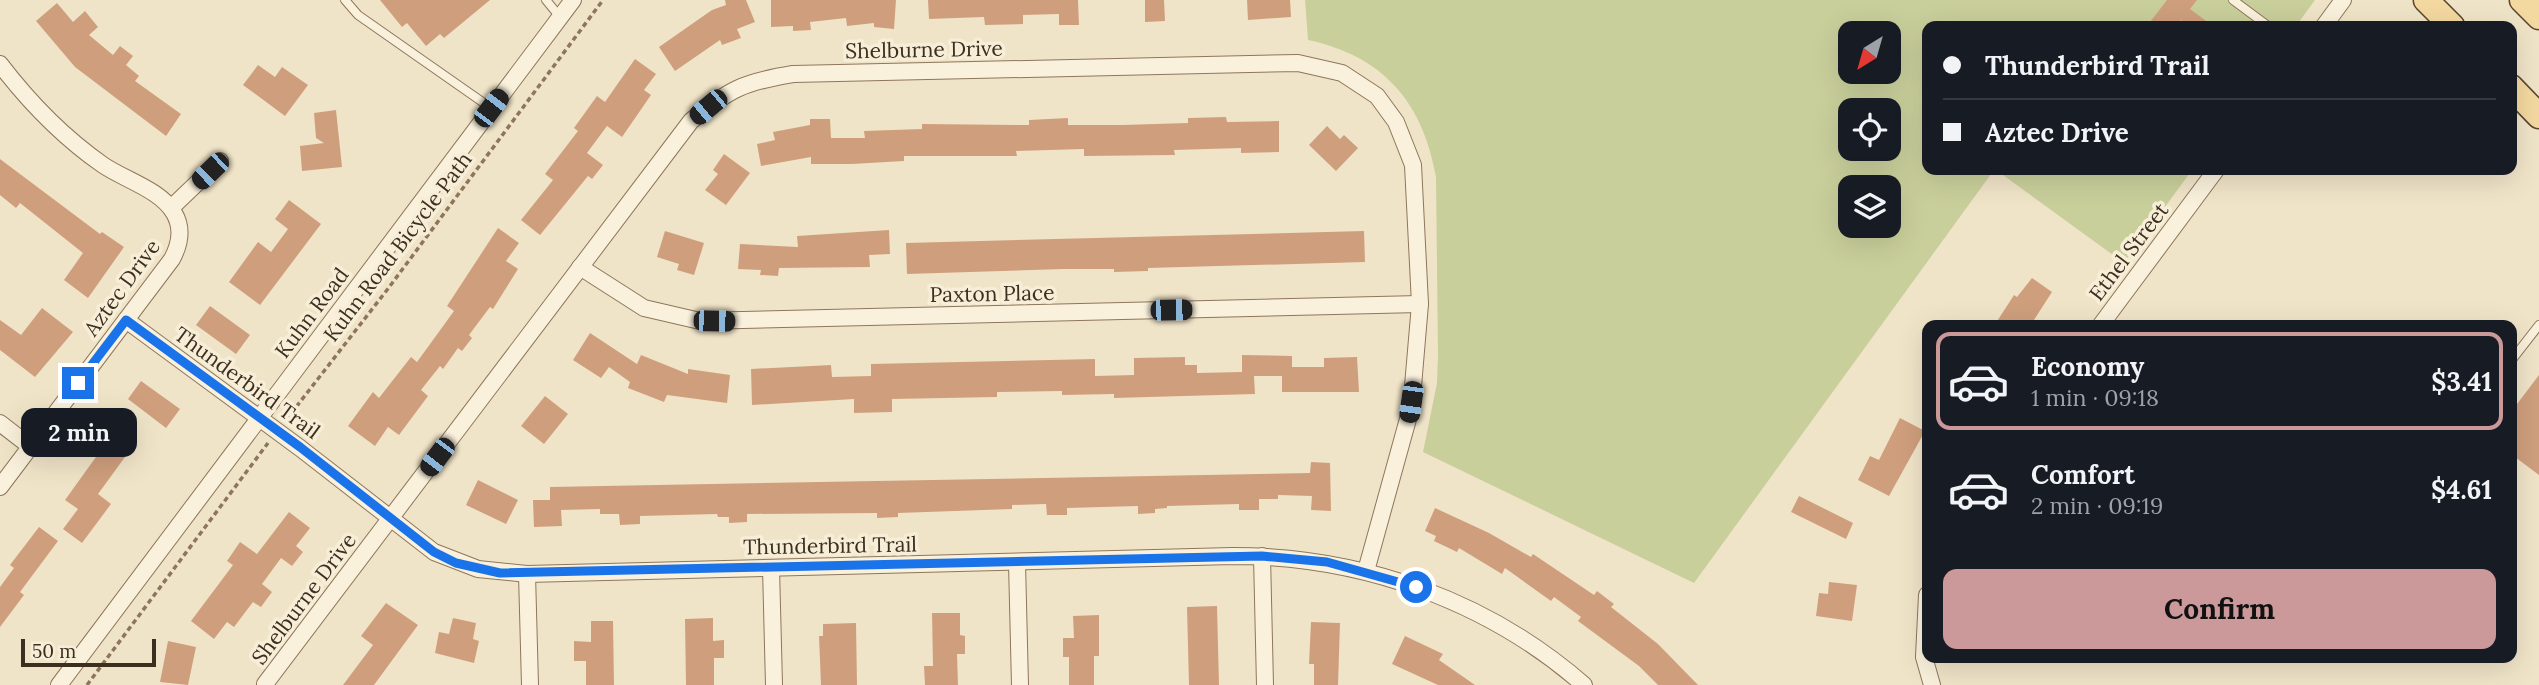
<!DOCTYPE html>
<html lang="en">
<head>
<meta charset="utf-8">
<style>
  body { margin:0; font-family:Lora,serif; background:#20242c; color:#f1f3f6; height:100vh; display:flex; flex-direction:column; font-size:26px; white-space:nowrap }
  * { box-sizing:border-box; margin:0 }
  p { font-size:23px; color:#9ea1a6 }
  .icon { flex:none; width:38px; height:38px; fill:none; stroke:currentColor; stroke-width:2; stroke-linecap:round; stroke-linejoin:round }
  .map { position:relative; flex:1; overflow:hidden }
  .details { position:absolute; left:1922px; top:320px; width:595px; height:343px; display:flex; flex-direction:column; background:#171b24; border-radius:14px; box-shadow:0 7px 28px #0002 }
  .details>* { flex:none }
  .top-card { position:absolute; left:1922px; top:21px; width:595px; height:154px; border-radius:14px; box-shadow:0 7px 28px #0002; display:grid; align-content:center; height:154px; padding:0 21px; background:#171b24 }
  .needle { width:46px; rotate:217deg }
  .controls { position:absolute; left:1838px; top:21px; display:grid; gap:14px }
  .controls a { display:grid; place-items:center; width:63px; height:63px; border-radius:14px; background:#171b24; box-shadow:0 7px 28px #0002; font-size:35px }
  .scale { position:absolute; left:21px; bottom:18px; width:135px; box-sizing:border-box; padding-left:7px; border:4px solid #3d2e20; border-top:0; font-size:19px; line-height:24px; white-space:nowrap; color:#3d2e20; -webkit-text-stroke:5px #f7eed8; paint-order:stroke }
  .end { position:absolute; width:32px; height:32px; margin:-16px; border:9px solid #1a73e8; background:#fff; box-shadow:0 0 0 4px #fff }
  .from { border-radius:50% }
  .bubble { position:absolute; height:49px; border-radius:14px; background:#171b24; box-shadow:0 7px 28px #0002; font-size:23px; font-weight:800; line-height:49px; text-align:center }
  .car { position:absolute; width:21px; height:42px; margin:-21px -10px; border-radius:9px; box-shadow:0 0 5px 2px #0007; background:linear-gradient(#222 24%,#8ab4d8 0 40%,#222 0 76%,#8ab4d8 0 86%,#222 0) }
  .top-card b { display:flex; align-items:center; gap:24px; height:66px; font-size:26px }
  .top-card b+b { border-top:2px solid #363941 }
  .top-card i { width:18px; height:18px; background:#f1f3f6 }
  ul { padding:12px 0 0; list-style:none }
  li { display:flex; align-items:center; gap:21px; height:98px; margin:0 14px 10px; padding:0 7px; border:4px solid transparent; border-radius:14px }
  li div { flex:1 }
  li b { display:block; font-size:26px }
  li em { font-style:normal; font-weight:800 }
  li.on { border-color:#cc999b }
  li>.icon { width:63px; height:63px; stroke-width:1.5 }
  .cta { display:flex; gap:14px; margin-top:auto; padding:14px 21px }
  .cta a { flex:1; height:80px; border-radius:14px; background:#cc999b; color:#111; font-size:28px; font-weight:800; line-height:80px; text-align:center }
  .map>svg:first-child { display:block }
  .green { fill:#c9cf9b; fill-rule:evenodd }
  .building { fill:#cf9f7d }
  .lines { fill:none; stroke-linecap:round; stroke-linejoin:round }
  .lane-casing { stroke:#8d765c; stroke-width:10 }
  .street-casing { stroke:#8d765c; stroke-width:18 }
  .primary-casing { stroke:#5b4430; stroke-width:27 }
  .path { stroke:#8d765c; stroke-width:3.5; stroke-dasharray:5 3.5; stroke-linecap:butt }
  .lane { stroke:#faf1dc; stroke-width:8 }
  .street { stroke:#faf1dc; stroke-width:16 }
  .primary { stroke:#f3d9a0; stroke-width:24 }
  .route { stroke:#1a73e8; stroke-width:9 }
  .labels { text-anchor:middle; stroke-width:7; stroke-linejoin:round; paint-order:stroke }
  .street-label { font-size:21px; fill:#3d2e20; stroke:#f7eed8 }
</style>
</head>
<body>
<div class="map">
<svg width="2539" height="685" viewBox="0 0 2539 685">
  <rect width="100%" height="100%" fill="#f0e4c8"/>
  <g class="green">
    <path d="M 1305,0 L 2315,0 L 2296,26 L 1927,26 L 1927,170 L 1994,170 L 1694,583 L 1423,452 L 1437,383 L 1438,356 L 1436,177 C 1423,102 1383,56 1308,40 ZM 1850,33 L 1888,33 L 1888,72 L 1850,72 ZM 1850,110 L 1888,110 L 1888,149 L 1850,149 ZM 1850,187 L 1888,187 L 1888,226 L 1850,226 Z"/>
    <polygon points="1996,170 2192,170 2124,263"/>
  </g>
  <g class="building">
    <polygon points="380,0 490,0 444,38 440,34 426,46 407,23 402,27"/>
    <polygon points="725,0 746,0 755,22 737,29 741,38 722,45 720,40 675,71 659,47 712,10 726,5"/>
    <polygon points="771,0 896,0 894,29 874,27 874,23 847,26 846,18 810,22 811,30 793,31 793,26 771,27"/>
    <polygon points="928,0 1078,0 1079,25 1059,25 1059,14 1023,15 1023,24 985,25 984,17 929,19"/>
    <polygon points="1145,0 1164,0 1165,21 1145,22"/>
    <polygon points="1247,0 1290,0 1291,17 1248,20"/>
    <polygon points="2167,0 2197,0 2190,9 2213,26 2189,26 2181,20 2176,26 2147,26"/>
    <polygon points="57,3 73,22 85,11 98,27 89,35 113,55 120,46 133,56 126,65 139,76 135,81 181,114 166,136 75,67 36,21"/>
    <polygon points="635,59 656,74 644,90 651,95 622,137 607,126 587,153 603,165 592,179 588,176 540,235 521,220 553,180 545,174 578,131 574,128 597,96 605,102"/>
    <polygon points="258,65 275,77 282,67 308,85 285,116 243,85"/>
    <polygon points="336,110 342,167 302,171 300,146 324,143 316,138 314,113"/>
    <polygon points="1226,117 1227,122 1279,121 1279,152 1241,153 1241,148 1174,150 1175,155 1084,156 1084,149 1016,151 1017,156 904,156 904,161 852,164 811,164 811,157 761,166 757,144 775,140 773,132 810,125 810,119 830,119 831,138 865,138 864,131 922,129 922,124 1029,125 1029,120 1068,118 1068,125 1122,125 1188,123 1188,118"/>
    <polygon points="1327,126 1340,139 1344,135 1358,148 1336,171 1309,145"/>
    <polygon points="724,154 750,173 726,205 705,190 718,174 713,170"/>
    <polygon points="0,159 100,234 102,232 124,247 88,298 64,280 83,253 20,203 16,208 0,195"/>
    <polygon points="289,200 321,224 260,305 229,282 258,242 271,252 288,229 275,219"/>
    <polygon points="498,228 519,243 506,261 518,269 493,309 490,307 469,335 472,338 462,351 458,348 443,369 440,366 421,390 428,396 399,435 388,427 375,446 348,426 373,392 379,398 411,357 417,362 454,311 447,306"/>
    <polygon points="889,230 890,254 869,255 870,267 779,268 778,276 760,275 761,270 738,269 740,244 798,247 797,236"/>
    <polygon points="665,231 704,243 694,275 677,270 679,264 657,257"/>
    <polygon points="1364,231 1365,262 1148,268 1148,271 1114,272 1114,269 1063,269 907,274 906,243"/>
    <polygon points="2032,278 2052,292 2030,326 1994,326 2014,295 2017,297"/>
    <polygon points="210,306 250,335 236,354 196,325"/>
    <polygon points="42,308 73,332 35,377 0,350 0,320 21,335"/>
    <polygon points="590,333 637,364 641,355 688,374 688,369 730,375 727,403 667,395 664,402 628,388 630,382 609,367 601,378 573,360"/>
    <polygon points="1242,355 1292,356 1292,367 1324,367 1324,358 1357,357 1359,392 1282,392 1282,376 1254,376 1255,394 1114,398 1114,394 1062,395 1062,391 997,392 997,397 892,399 892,412 854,413 854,399 752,405 751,369 831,365 832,377 871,376 871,364 1095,359 1095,376 1134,375 1134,358 1185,357 1185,365 1197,365 1197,373 1242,372"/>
    <polygon points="2539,375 2539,475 2511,454 2511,412"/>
    <polygon points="141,381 180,409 166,428 128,399"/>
    <polygon points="545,396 568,414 544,444 521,426"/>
    <polygon points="1900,418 1925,431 1889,496 1858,480 1870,456 1879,460"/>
    <polygon points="114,432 133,446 98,494 111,504 82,543 63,529 78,509 65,500"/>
    <polygon points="1311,462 1330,463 1331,511 1311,510 1312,496 1278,495 1278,499 1259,499 1259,510 1239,510 1239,504 1167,506 1167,508 1155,509 1155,513 1138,514 1138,506 1067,508 1067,515 1047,515 1046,504 1012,505 1012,509 898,513 898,517 877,518 877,513 747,514 747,522 729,523 729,517 718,517 717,514 640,516 640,524 620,525 619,514 600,514 600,509 561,510 562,526 534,527 533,500 550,500 550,487 1310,473"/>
    <polygon points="478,480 518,500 506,524 466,505"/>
    <polygon points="1799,496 1853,523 1846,539 1791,512"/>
    <polygon points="1435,508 1489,533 1531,557 1533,554 1594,595 1597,591 1614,604 1611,607 1658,644 1698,685 1658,685 1639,666 1578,621 1581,617 1554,597 1551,601 1505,568 1502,574 1459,548 1457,552 1434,541 1436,536 1425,531"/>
    <polygon points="289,512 310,528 296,546 303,552 292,566 281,558 262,584 272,592 261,607 253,602 234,627 227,622 214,639 191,621 233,565 227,561 240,542 257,554"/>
    <polygon points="39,527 58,541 20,592 24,595 0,627 0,587 14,568 10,565"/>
    <polygon points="1829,582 1857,585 1852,621 1816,616 1819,593 1828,594"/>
    <polygon points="386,603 418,625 374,685 343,685 373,645 361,636"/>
    <polygon points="1217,606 1219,685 1189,685 1187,607"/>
    <polygon points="932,613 960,613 960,635 965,636 965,654 957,654 958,685 925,685 924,666 933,666"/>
    <polygon points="1099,615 1099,656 1094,656 1094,685 1069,685 1069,657 1063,657 1063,638 1074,638 1073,616"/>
    <polygon points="453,618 476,623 473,639 479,641 474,663 435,653 439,632 449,634"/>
    <polygon points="713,618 713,641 724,640 724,658 714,658 714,685 686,685 685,619"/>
    <polygon points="591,621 613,621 614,685 586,685 586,661 574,661 574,641 591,642"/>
    <polygon points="1311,622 1340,623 1338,685 1314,685 1314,664 1309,664"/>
    <polygon points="856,623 857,685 821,685 819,636 823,636 823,624"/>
    <polygon points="1405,636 1443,654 1439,660 1475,685 1438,685 1392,664"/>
    <polygon points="168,641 196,647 188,685 160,682"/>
  </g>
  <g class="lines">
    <g class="lane-casing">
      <g id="lane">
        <polyline points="345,0 358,15 491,108"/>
        <polyline points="546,0 560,17"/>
        <polyline points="2233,0 2268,26"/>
        <polyline points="2511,361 2539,325"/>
      </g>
    </g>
    <g class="street-casing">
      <g id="street">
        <polyline points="2324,26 2343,0"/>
        <path d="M 0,64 C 29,102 63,137 103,165 C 125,180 161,190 174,213 C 183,228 180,244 172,259 L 0,487"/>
        <polyline points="171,208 220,161"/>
        <polyline points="580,267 644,308 700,321 1420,304"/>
        <path d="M 126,320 L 300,448 L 434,552 L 478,569 L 527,574 L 1233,556 C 1361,556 1487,600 1584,685"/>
        <polyline points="2100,326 2216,170"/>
        <polyline points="0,423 31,447"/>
        <polyline points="1262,556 1265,685"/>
        <polyline points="1017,563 1020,685"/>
        <polyline points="771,568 774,685"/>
        <polyline points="527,574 530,685"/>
        <polyline points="1927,595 1924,657 1932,685"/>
        <path d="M 265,684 L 691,121 C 729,89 744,82 793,74 L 1298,63 L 1342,73 L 1377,96 L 1396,122 L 1413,165 L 1420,304 L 1413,386 L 1408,419 L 1366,571"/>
        <polyline points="59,685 573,0"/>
      </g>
    </g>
    <g class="primary-casing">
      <g id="primary">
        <polyline points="2426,0 2452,26"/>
        <polyline points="2522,0 2539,17"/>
        <polyline points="2511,87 2539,116"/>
      </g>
    </g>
    <g class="path">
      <polyline points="286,420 387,290 603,0"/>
      <polyline points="87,685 268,443"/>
    </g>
    <use href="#lane" class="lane"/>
    <use href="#street" class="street"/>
    <use href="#primary" class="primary"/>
  </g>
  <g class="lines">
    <polyline class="route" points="78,383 126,320 300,447 434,552 456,563 500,573 1262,556 1327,562 1416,587"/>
  </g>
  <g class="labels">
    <g class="street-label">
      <text transform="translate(924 50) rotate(-1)" y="7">Shelburne Drive</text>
      <text transform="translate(398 247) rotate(-53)" y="7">Kuhn Road Bicycle Path</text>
      <text transform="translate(2129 252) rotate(-53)" y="7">Ethel Street</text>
      <text transform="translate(122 288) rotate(-54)" y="7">Aztec Drive</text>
      <text transform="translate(992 294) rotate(-1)" y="7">Paxton Place</text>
      <text transform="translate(312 313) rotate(-53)" y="7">Kuhn Road</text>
      <text transform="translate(247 383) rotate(36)" y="7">Thunderbird Trail</text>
      <text transform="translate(830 546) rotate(-1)" y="7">Thunderbird Trail</text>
      <text transform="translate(304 599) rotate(-53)" y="7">Shelburne Drive</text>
    </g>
  </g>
</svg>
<div class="controls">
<a><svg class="needle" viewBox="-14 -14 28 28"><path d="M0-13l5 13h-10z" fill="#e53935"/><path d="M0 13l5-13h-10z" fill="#9ea1a6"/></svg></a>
<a><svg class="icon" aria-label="locate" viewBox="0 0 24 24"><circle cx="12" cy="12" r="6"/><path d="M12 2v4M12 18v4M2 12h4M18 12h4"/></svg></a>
<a><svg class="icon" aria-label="layers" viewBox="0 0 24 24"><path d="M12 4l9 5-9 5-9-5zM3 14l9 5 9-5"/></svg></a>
</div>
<div class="scale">50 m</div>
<i class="end from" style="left:1416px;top:587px"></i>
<i class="end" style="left:78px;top:383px"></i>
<div class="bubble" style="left:21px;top:408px;width:116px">2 min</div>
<i class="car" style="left:708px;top:107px;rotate:230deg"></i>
<i class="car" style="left:491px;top:108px;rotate:37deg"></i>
<i class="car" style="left:210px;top:171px;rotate:226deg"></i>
<i class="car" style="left:1171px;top:310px;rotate:89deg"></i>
<i class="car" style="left:714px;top:321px;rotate:91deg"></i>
<i class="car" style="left:1411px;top:402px;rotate:188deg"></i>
<i class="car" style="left:437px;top:457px;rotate:217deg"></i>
<div class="top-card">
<b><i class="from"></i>Thunderbird Trail</b>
<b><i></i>Aztec Drive</b>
</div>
<section class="details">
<ul>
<li class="on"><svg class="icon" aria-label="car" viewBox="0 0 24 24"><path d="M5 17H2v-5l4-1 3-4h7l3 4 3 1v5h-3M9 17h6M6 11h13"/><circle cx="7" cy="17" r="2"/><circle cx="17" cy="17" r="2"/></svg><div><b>Economy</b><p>1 min · 09:18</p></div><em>$3.41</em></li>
<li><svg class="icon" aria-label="car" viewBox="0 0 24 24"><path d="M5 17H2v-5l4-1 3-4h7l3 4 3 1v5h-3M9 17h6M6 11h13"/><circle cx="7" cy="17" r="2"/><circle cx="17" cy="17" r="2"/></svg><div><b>Comfort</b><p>2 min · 09:19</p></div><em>$4.61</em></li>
</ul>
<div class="cta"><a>Confirm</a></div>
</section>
</div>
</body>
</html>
